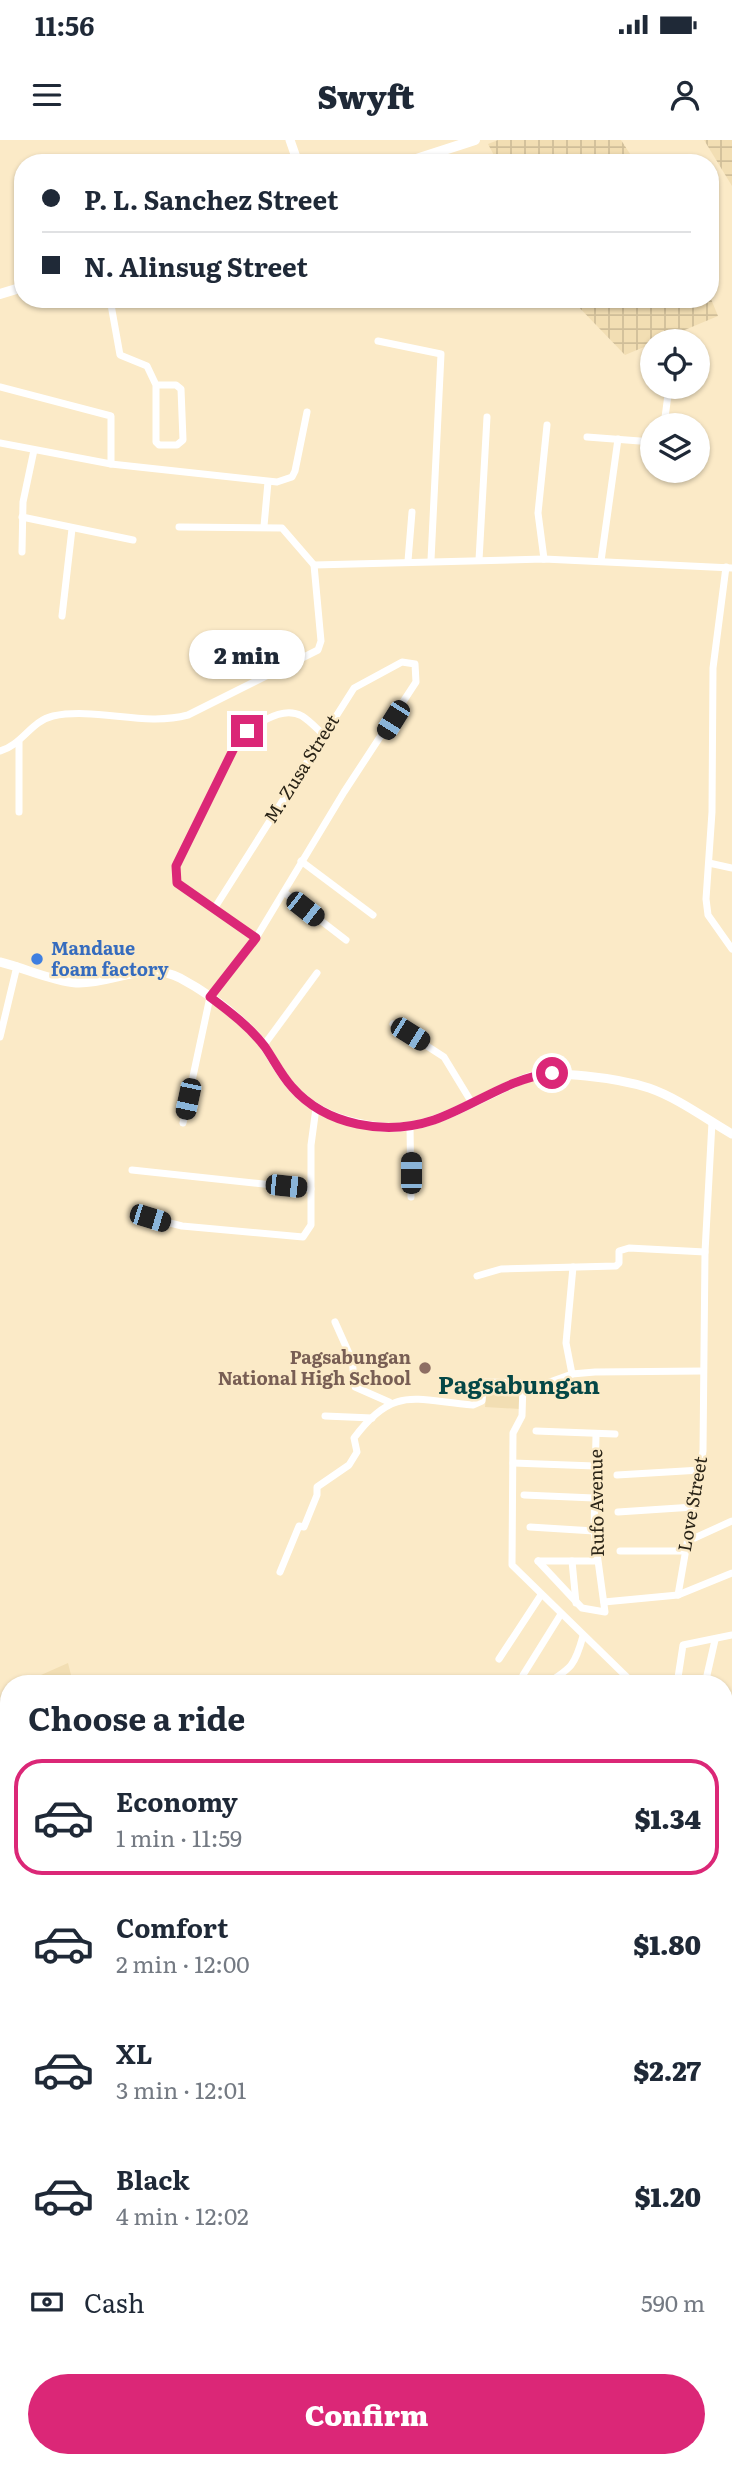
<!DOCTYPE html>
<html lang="en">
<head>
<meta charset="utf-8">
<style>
  body { margin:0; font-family:Literata,serif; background:#f6f6f7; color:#1f2937; height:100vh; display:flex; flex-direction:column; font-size:26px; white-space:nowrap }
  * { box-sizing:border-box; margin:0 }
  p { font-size:23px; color:#747a83 }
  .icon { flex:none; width:38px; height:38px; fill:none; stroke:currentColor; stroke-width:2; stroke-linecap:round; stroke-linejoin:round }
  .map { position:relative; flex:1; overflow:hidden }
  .sheet { position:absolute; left:0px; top:1535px; width:733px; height:793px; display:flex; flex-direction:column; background:#fff; border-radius:28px 28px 0 0; box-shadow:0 2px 5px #0004 }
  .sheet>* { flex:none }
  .hud { position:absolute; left:14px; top:14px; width:705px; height:154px; border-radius:28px; box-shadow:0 2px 5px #0004; display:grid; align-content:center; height:154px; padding:0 28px; background:#fff }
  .controls { position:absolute; left:640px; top:189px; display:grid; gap:14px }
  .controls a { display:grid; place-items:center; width:70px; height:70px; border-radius:50%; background:#fff; box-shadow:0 2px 5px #0004; font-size:35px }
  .end { position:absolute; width:32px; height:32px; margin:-16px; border:9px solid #db2777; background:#fff; box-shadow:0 0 0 4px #fff }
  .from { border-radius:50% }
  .bubble { position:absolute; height:49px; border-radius:24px; background:#fff; box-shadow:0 2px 5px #0004; font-size:23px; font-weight:800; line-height:49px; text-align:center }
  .car { position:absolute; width:21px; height:42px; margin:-21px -10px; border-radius:9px; box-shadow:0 0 5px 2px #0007; background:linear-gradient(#222 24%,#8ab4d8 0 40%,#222 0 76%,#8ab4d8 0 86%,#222 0) }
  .hud b { display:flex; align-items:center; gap:24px; height:66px; font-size:26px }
  .hud b+b { border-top:2px solid #e0e1e3 }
  .hud i { width:18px; height:18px; background:#1f2937 }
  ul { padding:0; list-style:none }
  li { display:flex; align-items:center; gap:21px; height:116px; margin:0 14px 10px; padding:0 14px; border:4px solid transparent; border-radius:28px }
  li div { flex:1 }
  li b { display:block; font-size:26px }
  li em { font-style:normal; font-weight:800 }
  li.selected { border-color:#db2777 }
  li>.icon { width:63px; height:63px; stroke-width:1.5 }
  h2 { padding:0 28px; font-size:32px; line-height:84px }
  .pay { display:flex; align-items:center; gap:18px; height:77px; padding:0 28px; font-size:26px }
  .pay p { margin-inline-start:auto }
  .button { display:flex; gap:14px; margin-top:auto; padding:14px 28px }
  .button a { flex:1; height:80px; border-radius:42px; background:#db2777; color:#fff; font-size:28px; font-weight:800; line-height:80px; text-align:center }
  .status { display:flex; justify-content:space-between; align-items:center; height:49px; padding:0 35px; background:#fff; direction:ltr }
  .status svg { height:19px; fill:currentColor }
  header { display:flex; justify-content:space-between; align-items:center; height:91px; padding:0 28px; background:#fff; font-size:32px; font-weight:800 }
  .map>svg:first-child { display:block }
  .industrial { fill:url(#industrial-grid) }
  .built { fill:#f2deb3 }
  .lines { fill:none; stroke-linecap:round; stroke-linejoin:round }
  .minor { stroke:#fff; stroke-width:7 }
  .tertiary { stroke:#fff; stroke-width:9 }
  .secondary { stroke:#fff; stroke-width:10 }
  .route { stroke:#db2777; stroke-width:9 }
  .shop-dot { fill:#3f7fe0; stroke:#fbeac7; stroke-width:2.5 }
  .education-dot { fill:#8d6e63; stroke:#fbeac7; stroke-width:2.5 }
  .labels { text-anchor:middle; stroke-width:5; stroke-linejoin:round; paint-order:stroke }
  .street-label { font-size:18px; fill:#2a2417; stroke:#fbeac7 }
  .shop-label { font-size:18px; font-weight:bold; fill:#366cbe; stroke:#fbeac7; text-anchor:start }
  .education-label { font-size:18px; font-weight:bold; fill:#785e54; stroke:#fbeac7; text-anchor:end }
  .district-label { font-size:24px; font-weight:bold; fill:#054746; stroke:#fbeac7 }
</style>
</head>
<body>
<div class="status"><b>11:56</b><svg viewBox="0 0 49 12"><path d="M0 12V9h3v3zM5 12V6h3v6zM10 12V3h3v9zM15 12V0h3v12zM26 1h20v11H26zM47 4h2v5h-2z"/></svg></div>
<header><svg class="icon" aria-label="menu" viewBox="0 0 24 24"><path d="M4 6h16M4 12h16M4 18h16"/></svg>Swyft<svg class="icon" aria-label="person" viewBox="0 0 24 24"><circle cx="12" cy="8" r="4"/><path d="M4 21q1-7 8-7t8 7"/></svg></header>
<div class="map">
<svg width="732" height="2326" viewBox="0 0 732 2326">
  <defs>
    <pattern id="industrial-grid" width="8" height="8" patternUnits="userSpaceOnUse" patternTransform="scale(1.75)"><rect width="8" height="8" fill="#f2deb3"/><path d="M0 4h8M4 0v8" fill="none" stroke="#d0be99"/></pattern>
  </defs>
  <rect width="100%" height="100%" fill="#fbeac7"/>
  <g class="industrial">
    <polygon points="498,0 621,0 636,23 498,23 488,4"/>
    <polygon points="704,0 732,0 732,46"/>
    <polygon points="571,159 711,159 718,176 625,215"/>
  </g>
  <g class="built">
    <polygon points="487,1247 521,1249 521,1269 485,1267"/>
    <polygon points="68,1523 73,1543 23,1543"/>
    <polygon points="9,1550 9,1590 0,1585 0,1562"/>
  </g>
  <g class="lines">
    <g class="minor">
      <polyline points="110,159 120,215 147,226 156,245 156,302 159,305 177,305 183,300 181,249 176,245 156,245"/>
      <polyline points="378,201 441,214 431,420"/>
      <polyline points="0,247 111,276 111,324"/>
      <polyline points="664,285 669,247"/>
      <polyline points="587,297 653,302"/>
      <polyline points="0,303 111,324 277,342 292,337 295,331 307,272"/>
      <polyline points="22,377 133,400"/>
      <polyline points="264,386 268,342"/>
      <polyline points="22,412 23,362 34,310"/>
      <polyline points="544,419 538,373 547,285"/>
      <polyline points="479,420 487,277"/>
      <polyline points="408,421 412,372"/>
      <polyline points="601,421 618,299"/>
      <polyline points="314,425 544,419 732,428"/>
      <polyline points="726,427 713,528 712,672 706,759 708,775 732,809"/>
      <polyline points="62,476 72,389"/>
      <polyline points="19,602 19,672"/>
      <path d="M 0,611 C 22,605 31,581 53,576 C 97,567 144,587 188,575 L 318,510 L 321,501 L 314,425 L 282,388 L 179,387"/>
      <polyline points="301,721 373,775"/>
      <polyline points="709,723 732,728"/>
      <polyline points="285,753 346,800"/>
      <path d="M 256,798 L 177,743 L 176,726 L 237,602 C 251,588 280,564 302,576 C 310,581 317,589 324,595"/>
      <polyline points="393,884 444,917 472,963"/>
      <polyline points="0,897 17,826"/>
      <polyline points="264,905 317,833"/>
      <polyline points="183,983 210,857 256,798 344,652 416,542 415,524 402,522 354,548 214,769"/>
      <polyline points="410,986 411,1057"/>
      <polyline points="132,1030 311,1049"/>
      <polyline points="150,1078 182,1086 303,1097 311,1085 311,1005 316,968"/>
      <polyline points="477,1136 501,1129 616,1126 619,1123 619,1111 629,1108 705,1112"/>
      <polyline points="335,1182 352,1220 355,1247 389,1262"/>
      <polyline points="572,1234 566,1203 573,1127"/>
      <polyline points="523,1243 522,1276 513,1293 512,1425 634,1544"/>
      <polyline points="325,1276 372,1278"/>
      <polyline points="536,1291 615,1294"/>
      <polyline points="513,1323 595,1326"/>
      <polyline points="617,1335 701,1330"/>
      <polyline points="524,1355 594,1358"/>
      <polyline points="618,1372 694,1367"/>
      <polyline points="530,1387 594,1391"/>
      <polyline points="688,1401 732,1381"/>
      <polyline points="620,1411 685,1411"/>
      <polyline points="538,1421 582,1468 605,1472 594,1391 596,1295"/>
      <polyline points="538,1421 597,1421"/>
      <polyline points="572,1421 576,1463"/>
      <path d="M 280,1432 L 299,1386 L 304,1387 L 317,1355 L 317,1347 L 349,1325 L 357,1312 L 354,1298 C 394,1244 416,1261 473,1265 L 482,1261 L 484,1242 L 547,1243 L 572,1234 L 595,1232 L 703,1231"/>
      <polyline points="678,1455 703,1311 705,1112 712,982"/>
      <polyline points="604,1462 678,1455 732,1433"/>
      <polyline points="499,1519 541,1455"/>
      <polyline points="523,1535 561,1474"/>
      <path d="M 546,1544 C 572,1528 575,1525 583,1496"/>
      <polyline points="677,1544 683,1505 732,1495"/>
      <polyline points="705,1544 715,1500"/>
      <polyline points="724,1580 732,1581"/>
      <polyline points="724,1676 732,1678"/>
      <polyline points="724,1699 732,1703"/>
      <polyline points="77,2319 79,2326"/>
      <polyline points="98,2319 99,2326"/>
      <polyline points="426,2319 427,2326"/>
    </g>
    <g class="tertiary">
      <polyline points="290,0 298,23"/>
      <path d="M 0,822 C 25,828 51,841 76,843 C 111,845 146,820 180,838 C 208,853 237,875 259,899 C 271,914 279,933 292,947 C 315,974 347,983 381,987 C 433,992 478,957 524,939 C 551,928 621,939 649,948 C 678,958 706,979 732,994"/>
      <polyline points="724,2309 732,2311"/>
      <polyline points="442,2326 449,2319"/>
    </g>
    <g class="secondary">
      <polyline points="404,23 475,0"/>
      <polyline points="0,154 23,147"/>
    </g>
  </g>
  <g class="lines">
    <path class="route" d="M 247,591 L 237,602 L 176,726 L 177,743 L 256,798 L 210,857 C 230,872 250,887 265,907 C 274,920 281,935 292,947 C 326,986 386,996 434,980 C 474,966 509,938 552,933"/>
  </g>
  <circle class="shop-dot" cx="37" cy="819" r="7"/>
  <circle class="education-dot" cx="425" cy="1228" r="7"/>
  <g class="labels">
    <g class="street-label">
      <text transform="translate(302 629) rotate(-58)" y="6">M. Zusa Street</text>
      <text transform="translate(597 1363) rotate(-91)" y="6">Rufo Avenue</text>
      <text transform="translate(693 1364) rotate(-80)" y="6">Love Street</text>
    </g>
    <g class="shop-label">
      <text x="51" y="815">Mandaue<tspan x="51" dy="21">foam factory</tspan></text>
    </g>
    <g class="education-label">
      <text x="411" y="1224">Pagsabungan<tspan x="411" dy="21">National High School</tspan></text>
    </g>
    <g class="district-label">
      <text x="519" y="1254">Pagsabungan</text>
    </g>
  </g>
</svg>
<div class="controls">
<a><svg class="icon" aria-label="locate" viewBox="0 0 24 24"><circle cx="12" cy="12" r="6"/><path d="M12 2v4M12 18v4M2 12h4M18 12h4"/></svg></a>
<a><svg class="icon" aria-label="layers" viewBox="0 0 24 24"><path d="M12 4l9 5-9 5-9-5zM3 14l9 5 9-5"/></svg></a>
</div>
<i class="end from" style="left:552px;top:933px"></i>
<i class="end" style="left:247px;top:591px"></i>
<div class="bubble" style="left:189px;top:490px;width:116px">2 min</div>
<i class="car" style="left:393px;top:580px;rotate:212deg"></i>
<i class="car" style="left:305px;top:769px;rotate:128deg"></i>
<i class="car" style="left:410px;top:894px;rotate:122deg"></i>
<i class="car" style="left:188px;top:959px;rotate:192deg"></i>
<i class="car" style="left:411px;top:1033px;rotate:0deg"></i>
<i class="car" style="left:286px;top:1046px;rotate:96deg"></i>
<i class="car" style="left:150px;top:1078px;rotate:107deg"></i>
<div class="hud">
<b><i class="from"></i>P. L. Sanchez Street</b>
<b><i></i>N. Alinsug Street</b>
</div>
<section class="sheet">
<h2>Choose a ride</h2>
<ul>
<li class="selected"><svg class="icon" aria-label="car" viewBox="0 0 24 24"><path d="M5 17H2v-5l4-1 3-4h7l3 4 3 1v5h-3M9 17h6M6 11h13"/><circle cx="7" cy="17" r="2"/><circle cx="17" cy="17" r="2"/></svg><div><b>Economy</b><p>1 min · 11:59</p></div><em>$1.34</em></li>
<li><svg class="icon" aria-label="car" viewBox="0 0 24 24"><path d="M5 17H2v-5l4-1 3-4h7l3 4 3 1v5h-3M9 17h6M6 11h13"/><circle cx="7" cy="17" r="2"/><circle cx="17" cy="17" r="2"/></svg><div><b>Comfort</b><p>2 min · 12:00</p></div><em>$1.80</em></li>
<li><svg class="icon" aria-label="car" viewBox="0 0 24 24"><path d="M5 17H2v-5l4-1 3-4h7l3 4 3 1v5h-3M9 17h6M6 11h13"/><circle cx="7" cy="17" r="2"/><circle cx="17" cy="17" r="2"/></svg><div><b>XL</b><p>3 min · 12:01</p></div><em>$2.27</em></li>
<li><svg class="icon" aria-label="car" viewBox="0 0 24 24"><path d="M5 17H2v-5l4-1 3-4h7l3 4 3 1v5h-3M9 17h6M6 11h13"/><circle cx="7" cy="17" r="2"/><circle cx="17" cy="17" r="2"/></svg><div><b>Black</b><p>4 min · 12:02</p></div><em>$1.20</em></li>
</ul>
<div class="pay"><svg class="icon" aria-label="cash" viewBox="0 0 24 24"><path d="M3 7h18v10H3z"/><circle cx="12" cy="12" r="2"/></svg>Cash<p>590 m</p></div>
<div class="button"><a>Confirm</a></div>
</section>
</div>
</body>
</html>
